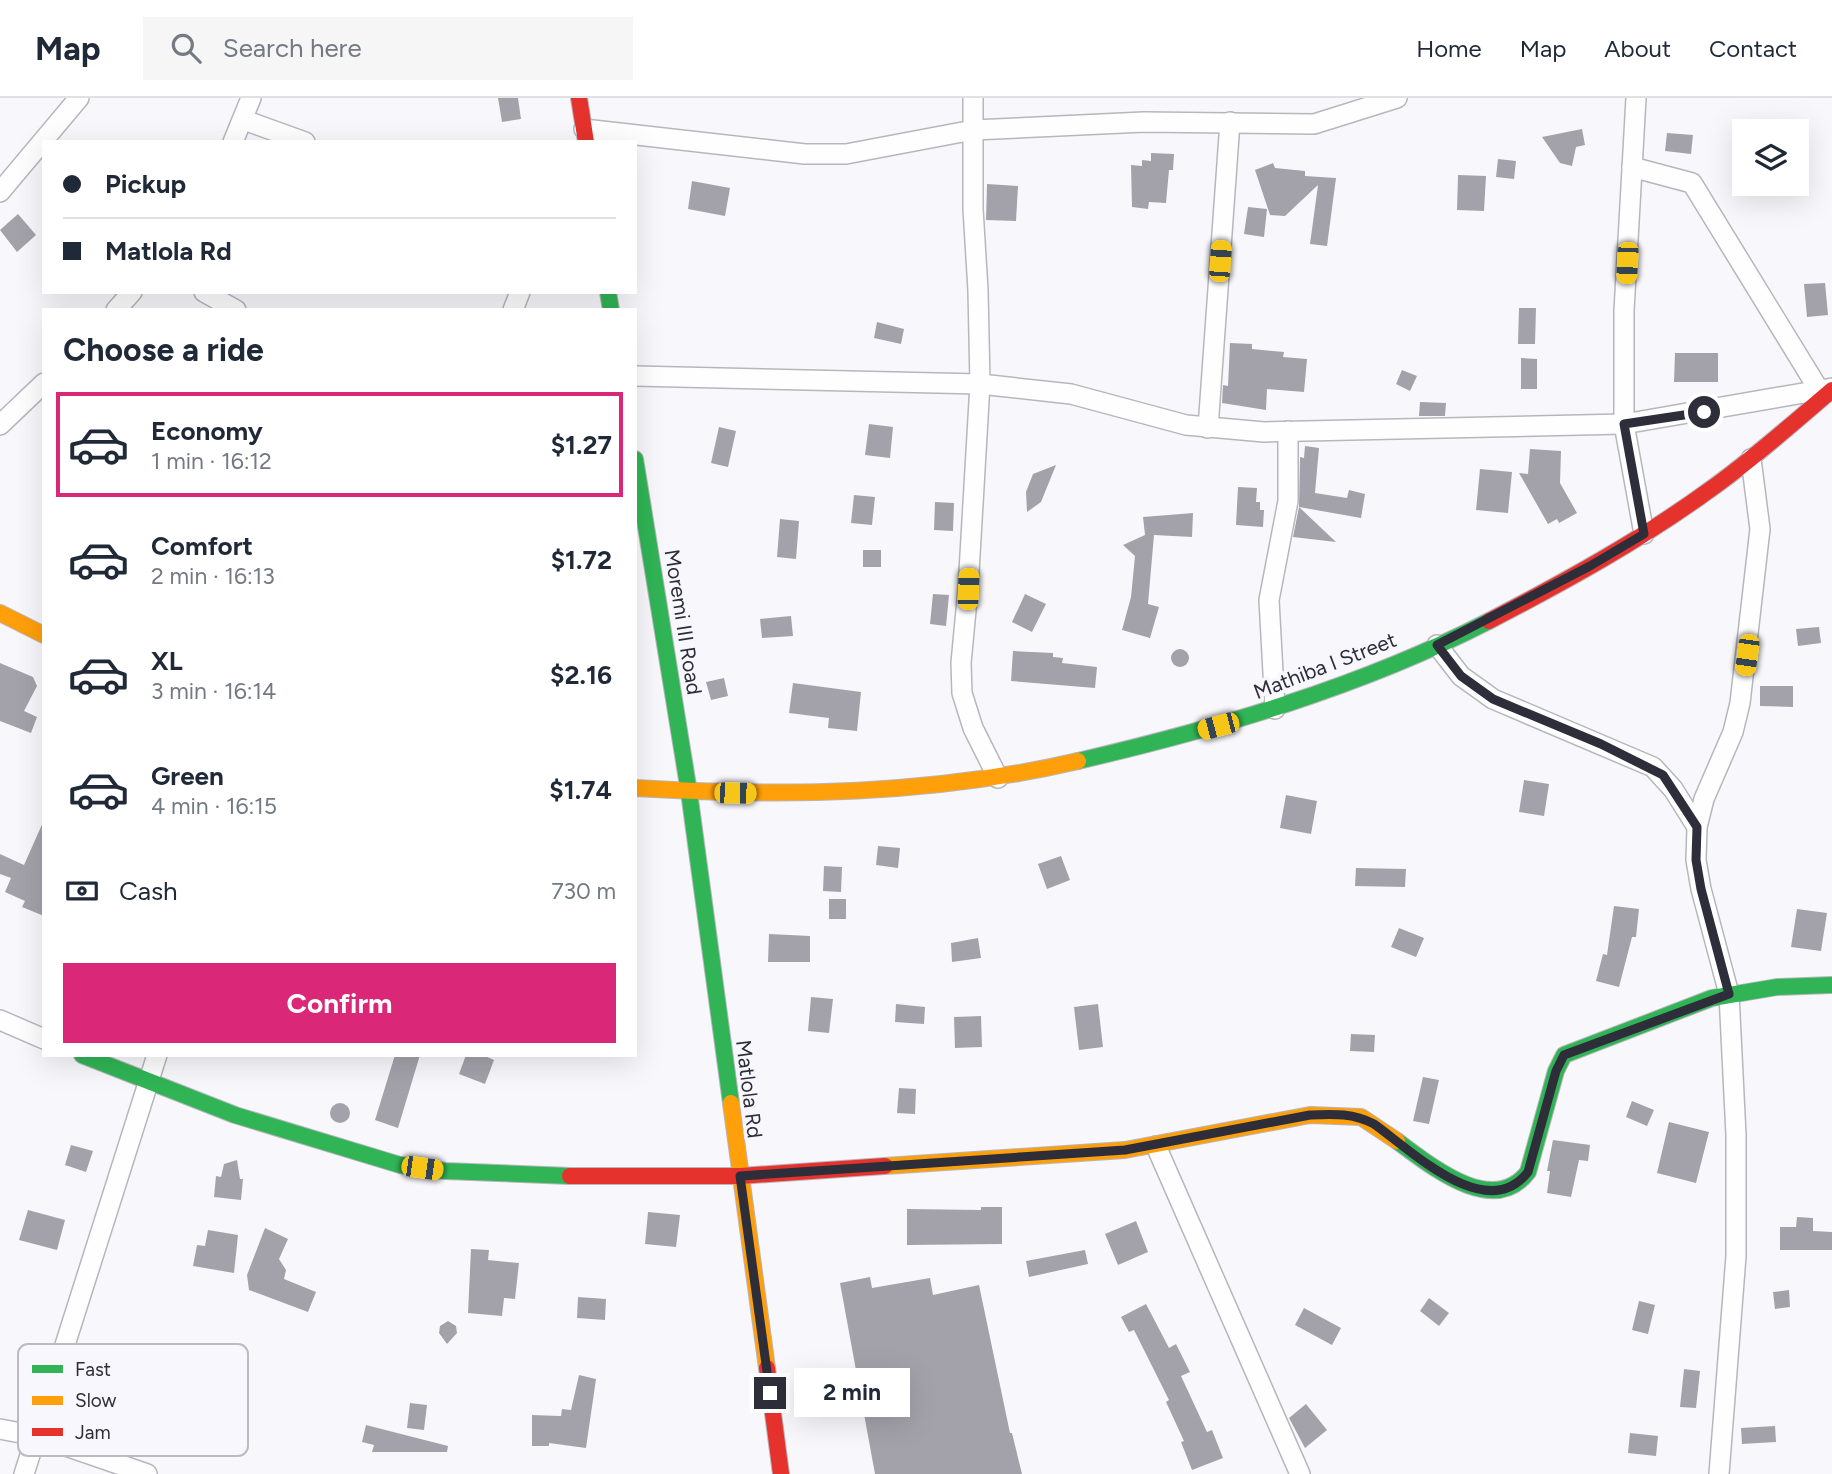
<!DOCTYPE html>
<html lang="en">
<head>
<meta charset="utf-8">
<style>
  body { margin:0; font-family:Figtree,sans-serif; background:#f6f6f7; color:#1f2937; height:100vh; display:flex; flex-direction:column; font-size:26px; white-space:nowrap }
  * { box-sizing:border-box; margin:0 }
  p { font-size:23px; color:#747a83 }
  .icon { flex:none; width:38px; height:38px; fill:none; stroke:currentColor; stroke-width:2; stroke-linecap:round; stroke-linejoin:round }
  .map { position:relative; flex:1; overflow:hidden }
  .sheet { position:absolute; left:42px; top:210px; width:595px; height:749px; display:flex; flex-direction:column; background:#fff; border-radius:0px; box-shadow:0 7px 28px #0002 }
  .sheet>* { flex:none }
  .banner { position:absolute; left:42px; top:42px; width:595px; height:154px; border-radius:0px; box-shadow:0 7px 28px #0002; display:grid; align-content:center; height:154px; padding:0 21px; background:#fff }
  .fabs { position:absolute; left:1732px; top:21px; display:grid; gap:14px }
  .fabs a { display:grid; place-items:center; width:77px; height:77px; border-radius:0px; background:#fff; box-shadow:0 7px 28px #0002; font-size:35px }
  .end { position:absolute; width:32px; height:32px; margin:-16px; border:9px solid #2e2e3a; background:#fff; box-shadow:0 0 0 4px #fff }
  .from { border-radius:50% }
  .bubble { position:absolute; height:49px; border-radius:0px; background:#fff; box-shadow:0 7px 28px #0002; font-size:23px; font-weight:700; line-height:49px; text-align:center }
  .car { position:absolute; width:21px; height:42px; margin:-21px -10px; border-radius:9px; box-shadow:0 0 5px 2px #0007; background:linear-gradient(#f5c518 24%,#345 0 40%,#f5c518 0 76%,#345 0 86%,#f5c518 0) }
  .banner b { display:flex; align-items:center; gap:24px; height:66px; font-size:26px }
  .banner b+b { border-top:2px solid #e0e1e3 }
  .banner i { width:18px; height:18px; background:#1f2937 }
  ul { padding:0; list-style:none }
  li { display:flex; align-items:center; gap:21px; height:105px; margin:0 14px 10px; padding:0 7px; border:4px solid transparent; border-radius:0px }
  li div { flex:1 }
  li b { display:block; font-size:26px }
  li em { font-style:normal; font-weight:700 }
  li.current { border-color:#db2777 }
  li>.icon { width:63px; height:63px; stroke-width:1.5 }
  h2 { padding:0 21px; font-size:32px; line-height:84px }
  .pay { display:flex; align-items:center; gap:18px; height:77px; padding:0 21px; font-size:26px }
  .pay p { margin-inline-start:auto }
  .cta { display:flex; gap:14px; margin-top:auto; padding:14px 21px }
  .cta a { flex:1; height:80px; border-radius:0px; background:#db2777; color:#fff; font-size:28px; font-weight:700; line-height:80px; text-align:center }
  header { display:flex; align-items:center; gap:42px; box-sizing:border-box; height:98px; padding:0 35px; background:#fff; border-bottom:2px solid #e0e1e3 }
  header strong { font-size:33px }
  nav { display:flex; gap:38px; margin-inline-start:auto; font-size:24px }
  .search { width:490px; height:63px; background:#f6f6f7; display:flex; align-items:center; gap:18px; box-sizing:border-box; padding:0 24px; border-radius:0px; color:#747a83; font-size:26px }
  .map>svg:first-child { display:block }
  .building { fill:#a3a2aa }
  .lines { fill:none; stroke-linecap:round; stroke-linejoin:round }
  .street-casing { stroke:#b6b6bd; stroke-width:22 }
  .fast-casing { stroke:#b6b6bd; stroke-width:18 }
  .slow-casing { stroke:#b6b6bd; stroke-width:18 }
  .jam-casing { stroke:#b6b6bd; stroke-width:18 }
  .street { stroke:#fefeff; stroke-width:19 }
  .fast { stroke:#30b455; stroke-width:16 }
  .slow { stroke:#ff9f0a; stroke-width:16 }
  .jam { stroke:#e5322d; stroke-width:16 }
  .route { stroke:#2e2e3a; stroke-width:9 }
  .labels { text-anchor:middle; stroke-width:7; stroke-linejoin:round; paint-order:stroke }
  .street-label { font-size:21px; fill:#2e2e3a; stroke:#f7f7fd }
  .key { fill:#f7f7fd; stroke:#bbbbc2; stroke-width:2 }
  .key-label { font-size:19px; fill:#2e2e3a }
</style>
</head>
<body>
<header>
<strong>Map</strong>
<div class="search"><svg class="icon" aria-label="search" viewBox="0 0 24 24"><circle cx="10" cy="10" r="6"/><path d="M15 15l6 6"/></svg>Search here</div>
<nav><a>Home</a><a>Map</a><a>About</a><a>Contact</a></nav>
</header>
<div class="map">
<svg width="1832" height="1376" viewBox="0 0 1832 1376">
  <rect width="100%" height="100%" fill="#f8f8fc"/>
  <g class="building">
    <polygon points="498,0 518,0 521,21 502,24"/>
    <polygon points="1582,31 1585,47 1576,49 1572,68 1560,65 1542,39"/>
    <polygon points="1667,35 1693,37 1691,56 1665,53"/>
    <polygon points="1151,55 1174,56 1173,72 1169,72 1166,105 1149,104 1148,111 1132,109 1131,67 1142,68 1142,62 1151,63"/>
    <polygon points="1498,61 1516,63 1514,81 1496,79"/>
    <polygon points="1273,65 1275,70 1305,73 1305,78 1336,80 1327,148 1310,146 1318,87 1285,118 1270,117 1255,72"/>
    <polygon points="1458,77 1486,78 1484,113 1457,112"/>
    <polygon points="692,83 730,90 725,118 688,111"/>
    <polygon points="987,86 1018,88 1016,123 986,122"/>
    <polygon points="1248,109 1267,111 1264,139 1244,136"/>
    <polygon points="18,116 36,137 17,154 0,132"/>
    <polygon points="1825,185 1828,217 1807,219 1804,186"/>
    <polygon points="1519,210 1536,210 1535,246 1518,246"/>
    <polygon points="877,224 904,231 901,246 874,240"/>
    <polygon points="1230,245 1252,246 1252,251 1284,254 1283,259 1307,261 1304,294 1267,291 1266,312 1222,305 1223,287 1228,288"/>
    <polygon points="1675,255 1718,255 1718,284 1674,284"/>
    <polygon points="1521,260 1537,261 1537,291 1521,291"/>
    <polygon points="1402,272 1417,278 1410,293 1396,286"/>
    <polygon points="1420,304 1446,305 1445,318 1419,318"/>
    <polygon points="869,326 893,329 890,360 865,357"/>
    <polygon points="719,329 736,333 728,369 711,365"/>
    <polygon points="1305,348 1319,350 1315,395 1347,400 1349,392 1365,396 1361,420 1299,409 1300,359 1304,360"/>
    <polygon points="1530,351 1561,353 1560,385 1577,415 1559,425 1557,421 1548,426 1519,375 1528,376"/>
    <polygon points="1056,367 1041,404 1027,414 1026,394 1033,376"/>
    <polygon points="1480,371 1512,374 1508,415 1476,412"/>
    <polygon points="1238,389 1257,390 1256,404 1260,404 1260,412 1264,412 1263,429 1236,427"/>
    <polygon points="854,397 875,399 872,427 851,425"/>
    <polygon points="935,404 954,405 953,433 934,432"/>
    <polygon points="1299,409 1336,444 1293,439"/>
    <polygon points="1193,415 1192,439 1154,437 1148,506 1159,509 1150,540 1122,532 1131,499 1135,458 1123,447 1145,437 1143,419"/>
    <polygon points="780,421 799,423 796,461 777,459"/>
    <rect x="863" y="452" width="18" height="17"/>
    <polygon points="933,496 949,497 946,528 930,526"/>
    <polygon points="1025,496 1046,506 1032,534 1012,524"/>
    <polygon points="791,518 793,538 762,540 760,521"/>
    <polygon points="1819,529 1821,545 1798,548 1796,531"/>
    <circle cx="1180" cy="560" r="9"/>
    <polygon points="1013,553 1053,555 1053,559 1063,560 1062,565 1097,569 1095,590 1011,583"/>
    <polygon points="0,565 33,579 37,588 24,613 37,619 31,635 0,623"/>
    <polygon points="724,580 728,598 711,602 706,584"/>
    <polygon points="793,585 861,594 857,633 828,630 829,620 789,615"/>
    <polygon points="1760,588 1793,588 1793,609 1760,608"/>
    <polygon points="1524,682 1549,686 1544,718 1519,714"/>
    <polygon points="1286,697 1317,703 1311,736 1280,730"/>
    <polygon points="44,722 44,818 22,809 25,803 5,794 11,780 0,776 0,756 24,767"/>
    <polygon points="878,748 900,750 898,770 876,767"/>
    <polygon points="1061,758 1070,782 1047,791 1038,766"/>
    <polygon points="824,768 842,769 841,794 823,793"/>
    <polygon points="1356,770 1406,771 1405,789 1355,788"/>
    <rect x="829" y="801" width="17" height="20"/>
    <polygon points="1614,808 1639,811 1636,839 1632,839 1619,889 1596,883 1603,856 1607,857"/>
    <polygon points="1797,811 1827,815 1821,853 1791,849"/>
    <polygon points="1399,830 1424,840 1416,859 1391,849"/>
    <polygon points="769,836 810,838 810,864 768,864"/>
    <polygon points="978,840 981,860 952,864 951,845"/>
    <polygon points="811,899 833,901 829,935 808,933"/>
    <polygon points="896,906 925,909 924,926 895,924"/>
    <polygon points="1098,906 1103,949 1079,952 1074,909"/>
    <polygon points="981,918 982,949 955,950 954,919"/>
    <polygon points="1351,936 1375,937 1374,954 1350,953"/>
    <polygon points="395,957 420,957 398,1030 375,1022"/>
    <polygon points="466,957 483,957 494,962 485,986 459,976"/>
    <polygon points="1423,979 1439,982 1429,1026 1413,1023"/>
    <polygon points="899,990 916,991 915,1016 897,1015"/>
    <polygon points="1632,1003 1654,1012 1647,1028 1626,1019"/>
    <circle cx="340" cy="1015" r="10"/>
    <polygon points="1669,1024 1709,1034 1696,1085 1657,1075"/>
    <polygon points="1553,1042 1590,1047 1588,1063 1579,1062 1571,1099 1547,1095 1550,1073 1547,1073"/>
    <polygon points="71,1047 93,1053 86,1074 65,1067"/>
    <polygon points="237,1062 240,1081 243,1081 241,1102 214,1099 216,1078 221,1079 224,1066"/>
    <polygon points="981,1109 1002,1109 1002,1146 907,1147 907,1111 981,1112"/>
    <polygon points="28,1112 65,1122 57,1152 19,1142"/>
    <polygon points="648,1114 680,1117 676,1149 645,1146"/>
    <polygon points="1797,1119 1813,1120 1813,1133 1832,1134 1832,1152 1780,1152 1780,1129 1796,1129"/>
    <polygon points="1136,1123 1148,1154 1118,1167 1105,1136"/>
    <polygon points="265,1130 288,1141 279,1161 286,1172 284,1181 316,1194 308,1214 249,1192 247,1177"/>
    <polygon points="208,1132 238,1137 234,1175 193,1168 197,1147 205,1148"/>
    <polygon points="471,1151 489,1152 488,1162 519,1165 515,1201 504,1200 502,1218 468,1215"/>
    <polygon points="1085,1152 1088,1166 1029,1179 1026,1163"/>
    <polygon points="870,1179 872,1190 930,1180 933,1197 979,1187 1010,1335 1012,1335 1022,1376 875,1376 840,1185"/>
    <polygon points="1789,1192 1790,1209 1775,1211 1773,1194"/>
    <polygon points="578,1199 606,1201 605,1222 577,1220"/>
    <polygon points="1429,1200 1449,1215 1439,1228 1420,1213"/>
    <polygon points="1639,1203 1655,1207 1648,1236 1632,1232"/>
    <polygon points="1146,1206 1169,1250 1176,1246 1190,1274 1181,1278 1207,1334 1212,1332 1223,1360 1192,1372 1181,1344 1184,1343 1166,1304 1169,1302 1134,1232 1129,1234 1121,1219"/>
    <polygon points="1304,1210 1341,1230 1332,1247 1295,1227"/>
    <polygon points="448,1223 456,1228 457,1235 447,1246 439,1235 440,1228"/>
    <polygon points="1684,1271 1700,1273 1696,1310 1680,1309"/>
    <polygon points="579,1277 596,1281 586,1350 549,1345 549,1348 532,1348 532,1317 561,1318 562,1311 571,1312"/>
    <polygon points="410,1305 427,1307 424,1332 407,1330"/>
    <polygon points="1306,1306 1327,1332 1305,1350 1289,1320"/>
    <polygon points="366,1327 448,1348 447,1354 372,1354 374,1347 362,1344"/>
    <polygon points="1775,1328 1776,1344 1742,1346 1741,1330"/>
    <polygon points="1630,1335 1658,1338 1656,1358 1628,1355"/>
  </g>
  <g class="lines">
    <g class="street-casing">
      <g id="street">
        <polyline points="973,0 973,111 978,192 980,286 968,491 961,565 962,595 973,630 998,680"/>
        <polyline points="1636,0 1624,213 1624,326 1644,436"/>
        <polyline points="244,22 305,44"/>
        <polyline points="584,31 805,56 846,56 973,32 1144,24 1314,26 1397,0"/>
        <polyline points="233,44 251,0"/>
        <polyline points="1632,69 1692,85 1819,292"/>
        <polyline points="0,94 79,0"/>
        <polyline points="204,194 236,212"/>
        <polyline points="116,212 132,194"/>
        <polyline points="513,212 520,194"/>
        <polyline points="635,278 980,286 1071,296 1186,327 1264,334 1624,326 1832,290"/>
        <polyline points="0,327 44,285"/>
        <polyline points="1208,330 1230,24"/>
        <polyline points="1437,547 1461,578 1493,601 1653,669 1673,691 1697,729"/>
        <polyline points="1275,611 1269,502 1288,403 1288,333"/>
        <polyline points="0,922 44,941"/>
        <polyline points="1156,1048 1300,1376"/>
        <polyline points="0,1331 37,1338 147,1376"/>
        <polyline points="24,1376 157,957"/>
        <polyline points="1719,1376 1736,1158 1736,1037 1729,896 1701,791 1696,762 1697,729 1704,701 1733,634 1740,605 1760,431 1751,361"/>
      </g>
    </g>
    <g class="fast-casing">
      <g id="fast">
        <polyline points="608,194 611,212"/>
        <polyline points="635,361 689,694 731,1005"/>
        <path d="M 1078,663 C 1219,630 1360,589 1489,523"/>
        <polyline points="82,957 235,1017 400,1067 445,1073 570,1078"/>
        <path d="M 1397,1043 C 1430,1067 1493,1120 1528,1074 L 1556,973 L 1564,957 L 1712,900 L 1777,889 L 1832,887"/>
      </g>
    </g>
    <g class="slow-casing">
      <g id="slow">
        <polyline points="0,515 44,537"/>
        <path d="M 635,690 C 783,699 933,697 1078,663"/>
        <polyline points="731,1005 767,1270"/>
        <polyline points="885,1068 1125,1052 1310,1017 1361,1019 1397,1043"/>
      </g>
    </g>
    <g class="jam-casing">
      <g id="jam">
        <polyline points="579,0 586,44"/>
        <path d="M 1489,523 C 1564,484 1639,443 1708,393 C 1752,362 1792,326 1832,292"/>
        <polyline points="570,1078 740,1078 885,1068"/>
        <polyline points="767,1270 781,1376"/>
      </g>
    </g>
    <use href="#street" class="street"/>
    <use href="#fast" class="fast"/>
    <use href="#slow" class="slow"/>
    <use href="#jam" class="jam"/>
  </g>
  <g class="lines">
    <path class="route" d="M 770,1295 L 740,1078 L 1125,1052 L 1310,1017 C 1334,1016 1353,1015 1374,1026 C 1412,1053 1487,1127 1528,1074 L 1556,973 L 1564,957 L 1729,896 L 1701,791 L 1696,762 L 1697,729 L 1663,677 L 1601,646 L 1493,601 L 1461,578 L 1437,547 L 1590,468 L 1644,436 L 1624,326 L 1704,314"/>
  </g>
  <g class="labels">
    <g class="street-label">
      <text transform="translate(683 524) rotate(81)" y="7">Moremi III Road</text>
      <text transform="translate(1325 568) rotate(-21)" y="7">Mathiba I Street</text>
      <text transform="translate(749 991) rotate(83)" y="7">Matlola Rd</text>
    </g>
  </g>
  <rect x="18" y="1246" width="230" height="112" rx="10" class="key"/>
  <rect x="32" y="1267" width="31" height="8" fill="#30b455"/>
  <rect x="32" y="1298" width="31" height="9" fill="#ff9f0a"/>
  <rect x="32" y="1330" width="31" height="8" fill="#e5322d"/>
  <g class="key-label">
    <text x="75" y="1278">Fast</text>
    <text x="75" y="1309">Slow</text>
    <text x="75" y="1341">Jam</text>
  </g>
</svg>
<div class="fabs">
<a><svg class="icon" aria-label="layers" viewBox="0 0 24 24"><path d="M12 4l9 5-9 5-9-5zM3 14l9 5 9-5"/></svg></a>
</div>
<i class="end from" style="left:1704px;top:314px"></i>
<i class="end" style="left:770px;top:1295px"></i>
<div class="bubble" style="left:794px;top:1270px;width:116px">2 min</div>
<i class="car" style="left:1220px;top:163px;rotate:4deg"></i>
<i class="car" style="left:1627px;top:165px;rotate:183deg"></i>
<i class="car" style="left:968px;top:491px;rotate:2deg"></i>
<i class="car" style="left:1747px;top:557px;rotate:188deg"></i>
<i class="car" style="left:1218px;top:628px;rotate:255deg"></i>
<i class="car" style="left:735px;top:695px;rotate:91deg"></i>
<i class="car" style="left:422px;top:1070px;rotate:98deg"></i>
<div class="banner">
<b><i class="from"></i>Pickup</b>
<b><i></i>Matlola Rd</b>
</div>
<section class="sheet">
<h2>Choose a ride</h2>
<ul>
<li class="current"><svg class="icon" aria-label="car" viewBox="0 0 24 24"><path d="M5 17H2v-5l4-1 3-4h7l3 4 3 1v5h-3M9 17h6M6 11h13"/><circle cx="7" cy="17" r="2"/><circle cx="17" cy="17" r="2"/></svg><div><b>Economy</b><p>1 min · 16:12</p></div><em>$1.27</em></li>
<li><svg class="icon" aria-label="car" viewBox="0 0 24 24"><path d="M5 17H2v-5l4-1 3-4h7l3 4 3 1v5h-3M9 17h6M6 11h13"/><circle cx="7" cy="17" r="2"/><circle cx="17" cy="17" r="2"/></svg><div><b>Comfort</b><p>2 min · 16:13</p></div><em>$1.72</em></li>
<li><svg class="icon" aria-label="car" viewBox="0 0 24 24"><path d="M5 17H2v-5l4-1 3-4h7l3 4 3 1v5h-3M9 17h6M6 11h13"/><circle cx="7" cy="17" r="2"/><circle cx="17" cy="17" r="2"/></svg><div><b>XL</b><p>3 min · 16:14</p></div><em>$2.16</em></li>
<li><svg class="icon" aria-label="car" viewBox="0 0 24 24"><path d="M5 17H2v-5l4-1 3-4h7l3 4 3 1v5h-3M9 17h6M6 11h13"/><circle cx="7" cy="17" r="2"/><circle cx="17" cy="17" r="2"/></svg><div><b>Green</b><p>4 min · 16:15</p></div><em>$1.74</em></li>
</ul>
<div class="pay"><svg class="icon" aria-label="cash" viewBox="0 0 24 24"><path d="M3 7h18v10H3z"/><circle cx="12" cy="12" r="2"/></svg>Cash<p>730 m</p></div>
<div class="cta"><a>Confirm</a></div>
</section>
</div>
</body>
</html>
